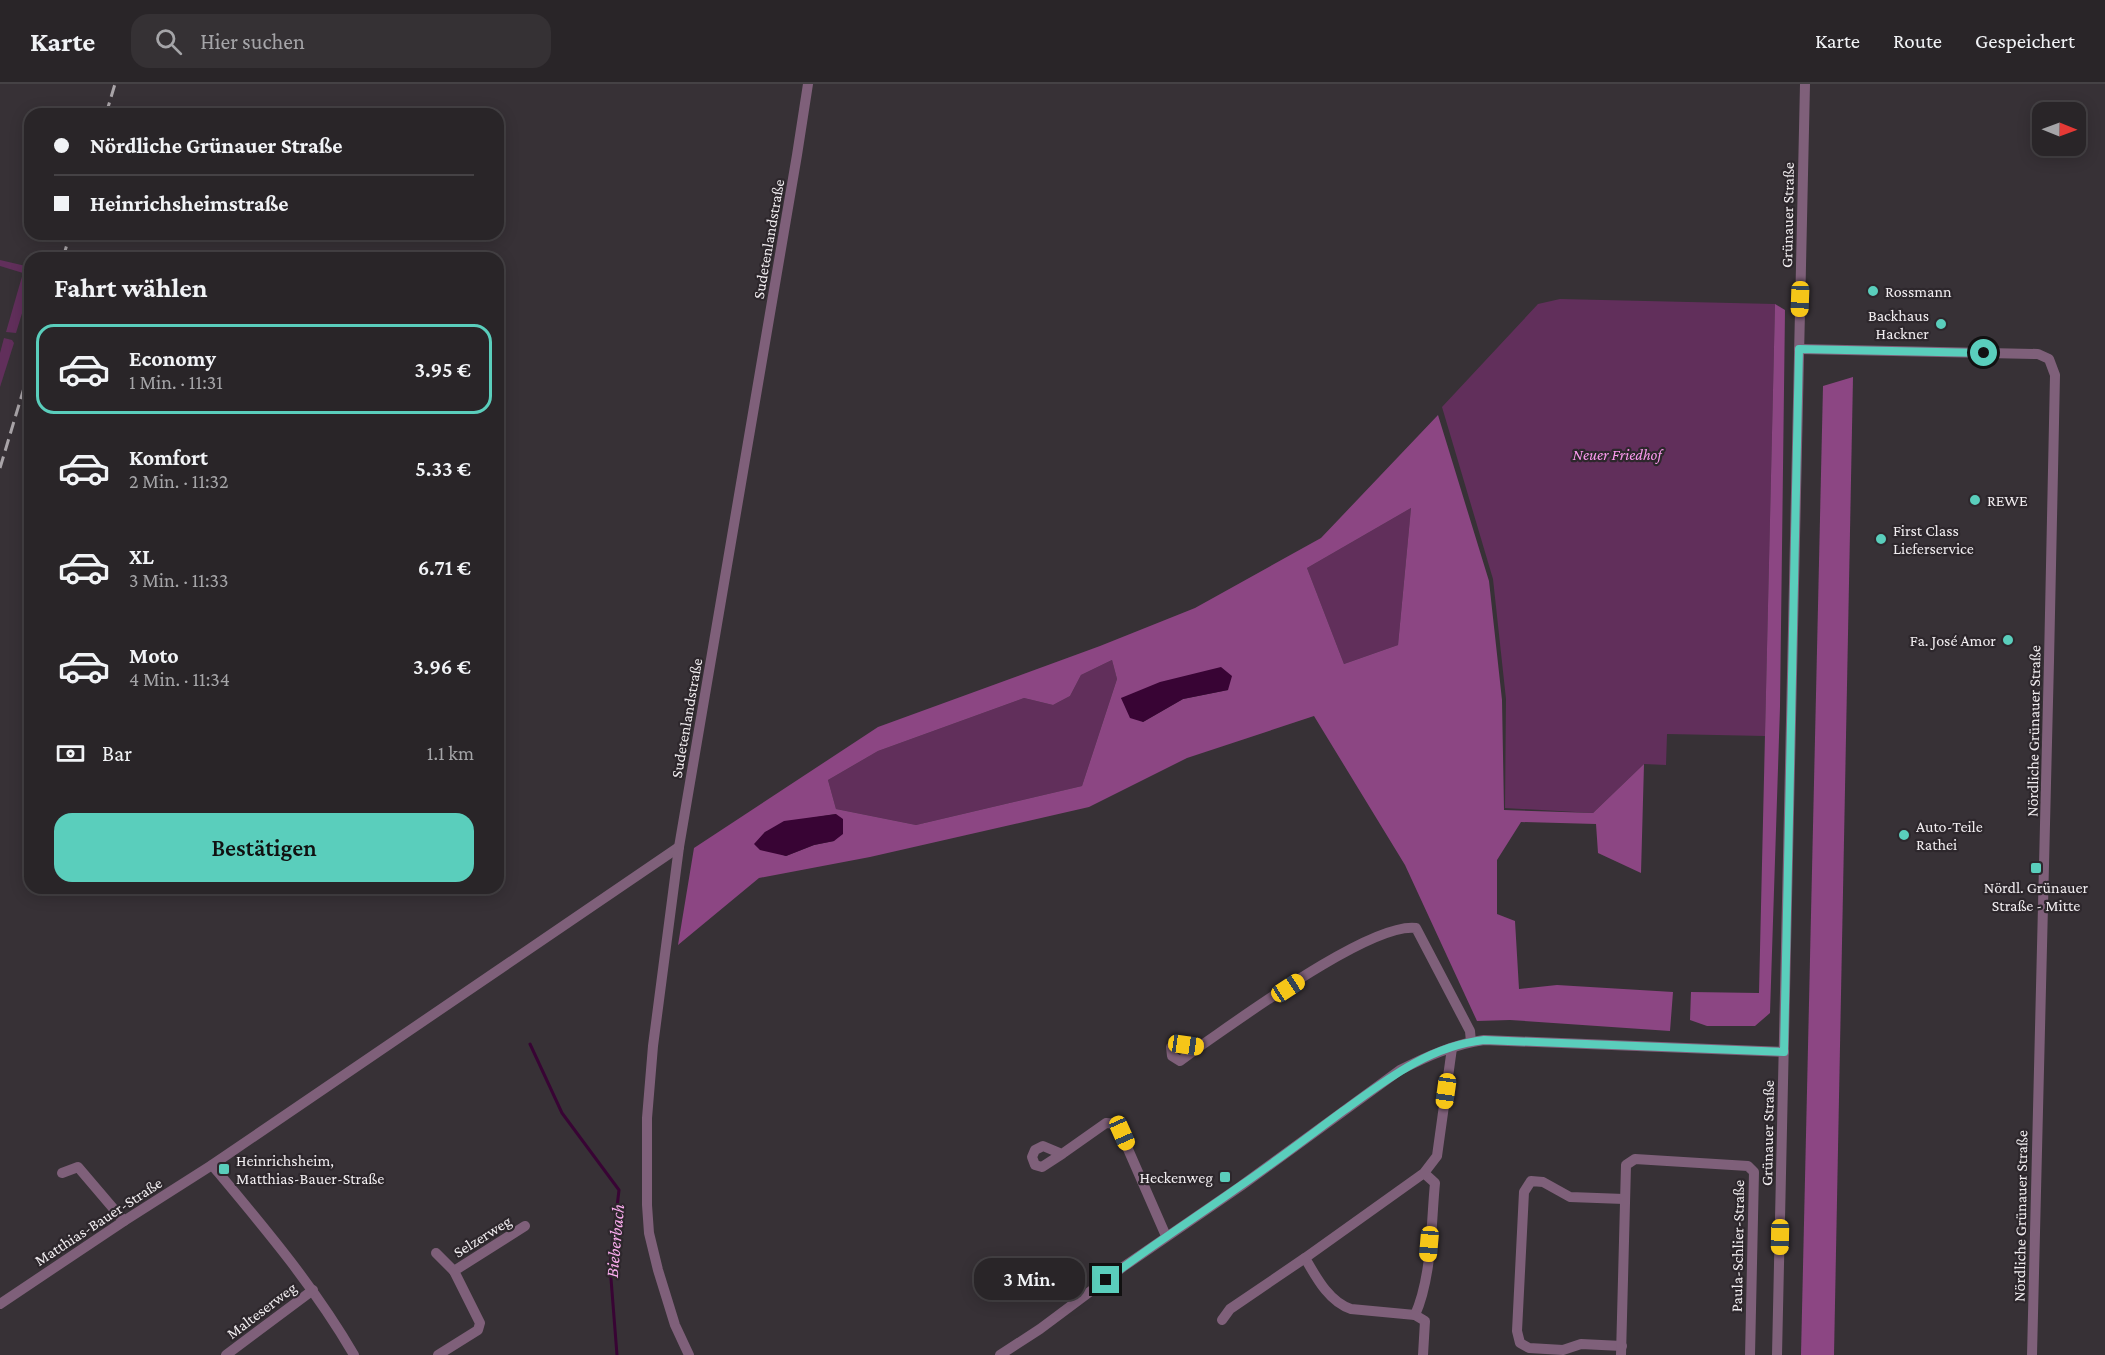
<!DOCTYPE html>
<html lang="de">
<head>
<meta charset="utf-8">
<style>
  body { margin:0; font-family:"Crimson Pro",serif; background:#353134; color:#f1f3f6; height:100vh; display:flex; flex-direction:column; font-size:22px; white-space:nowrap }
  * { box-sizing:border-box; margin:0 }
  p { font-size:20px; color:#a5a5a8 }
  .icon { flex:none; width:33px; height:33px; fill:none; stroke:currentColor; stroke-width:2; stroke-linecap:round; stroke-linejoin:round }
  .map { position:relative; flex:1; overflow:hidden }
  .details { position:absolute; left:24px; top:168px; width:480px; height:642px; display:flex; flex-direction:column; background:#292528; border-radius:18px; box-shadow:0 3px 15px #0003,0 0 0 2px #454245 }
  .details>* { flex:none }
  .guide { position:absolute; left:24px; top:24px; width:480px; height:132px; border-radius:18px; box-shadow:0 3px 15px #0003,0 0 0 2px #454245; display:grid; align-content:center; height:132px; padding:0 30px; background:#292528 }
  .needle { width:39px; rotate:91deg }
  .fabs { position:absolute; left:2032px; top:18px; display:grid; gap:12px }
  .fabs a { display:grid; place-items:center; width:54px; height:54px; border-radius:12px; background:#292528; box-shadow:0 3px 15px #0003,0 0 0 2px #454245; font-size:30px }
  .end { position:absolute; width:27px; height:27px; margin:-14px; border:8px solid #5acebc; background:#111; box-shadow:0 0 0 3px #111 }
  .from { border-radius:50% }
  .bubble { position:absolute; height:42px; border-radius:18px; background:#292528; box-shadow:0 3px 15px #0003,0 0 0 2px #454245; font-size:20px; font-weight:600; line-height:42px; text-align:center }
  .car { position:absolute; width:18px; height:36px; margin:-18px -9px; border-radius:8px; box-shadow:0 0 4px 2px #0007; background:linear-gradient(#f5c518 24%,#345 0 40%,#f5c518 0 76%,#345 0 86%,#f5c518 0) }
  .guide b { display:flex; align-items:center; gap:21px; height:57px; font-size:22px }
  .guide b+b { border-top:2px solid #454245 }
  .guide i { width:15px; height:15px; background:#f1f3f6 }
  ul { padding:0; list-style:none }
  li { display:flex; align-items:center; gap:18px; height:90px; margin:0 12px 9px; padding:0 18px; border:3px solid transparent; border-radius:18px }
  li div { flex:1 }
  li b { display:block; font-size:22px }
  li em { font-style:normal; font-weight:600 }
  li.active { border-color:#5acebc }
  li>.icon { width:54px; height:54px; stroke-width:1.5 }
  h2 { padding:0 30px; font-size:27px; line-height:72px }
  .pay { display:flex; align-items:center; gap:15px; height:66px; padding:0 30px; font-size:22px }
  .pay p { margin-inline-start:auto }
  .primary-button { display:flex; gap:12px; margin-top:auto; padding:12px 30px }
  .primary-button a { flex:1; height:69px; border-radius:18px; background:#5acebc; color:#111; font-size:24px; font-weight:600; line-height:69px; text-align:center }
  header { display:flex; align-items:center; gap:36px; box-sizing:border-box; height:84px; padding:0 30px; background:#292528; border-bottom:2px solid #454245 }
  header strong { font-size:28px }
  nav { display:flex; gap:33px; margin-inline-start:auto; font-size:21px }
  .search { width:420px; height:54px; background:#353134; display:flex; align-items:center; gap:15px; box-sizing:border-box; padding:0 21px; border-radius:18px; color:#a5a5a8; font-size:22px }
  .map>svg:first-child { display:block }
  .green { fill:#612f5b }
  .forest { fill:#8c4683; fill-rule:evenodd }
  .water { fill:#380434 }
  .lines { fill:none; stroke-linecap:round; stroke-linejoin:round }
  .stream { stroke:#380434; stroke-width:3 }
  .minor { stroke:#7f607a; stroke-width:10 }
  .rail { stroke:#a9a4a8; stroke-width:3; stroke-dasharray:12 6; stroke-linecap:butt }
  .route { stroke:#5acebc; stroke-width:8 }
  .poi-dot { fill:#5acebc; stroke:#2d272c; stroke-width:2 }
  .labels { text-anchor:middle; stroke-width:4.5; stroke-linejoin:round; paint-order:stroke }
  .street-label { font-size:16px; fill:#f1edf0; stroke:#2d272c }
  .poi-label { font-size:16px; fill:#f1edf0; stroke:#2d272c; text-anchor:start }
  .park-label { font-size:16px; font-style:italic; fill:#fb9aee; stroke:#2d272c }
  .water-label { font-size:18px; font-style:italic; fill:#fcaef0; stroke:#2d272c }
</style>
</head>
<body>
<header>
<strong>Karte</strong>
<div class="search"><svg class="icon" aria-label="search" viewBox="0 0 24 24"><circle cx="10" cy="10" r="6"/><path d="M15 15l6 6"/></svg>Hier suchen</div>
<nav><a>Karte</a><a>Route</a><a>Gespeichert</a></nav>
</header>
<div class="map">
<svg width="2105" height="1271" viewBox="0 0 2105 1271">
  <rect width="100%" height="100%" fill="#373136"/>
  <g class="green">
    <polygon points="0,176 30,183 30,203 16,249 6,248 23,189 0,182"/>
    <polygon points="1560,215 1775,220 1765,652 1667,650 1666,681 1644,680 1593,729 1505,724 1506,615 1493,495 1442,323 1538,220"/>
    <polygon points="4,254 12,256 14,259 0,303 0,269"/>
    <polygon points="1411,424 1398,561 1344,580 1307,484"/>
    <polygon points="1112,576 1117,595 1082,702 916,741 836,725 828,696 878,667 1024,614 1053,621 1070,612 1081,591"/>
  </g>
  <g class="forest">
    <polygon points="1775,220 1785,226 1780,623 1770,929 1755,942 1707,942 1690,936 1691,908 1759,909"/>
    <polygon points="1853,293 1834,1271 1801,1271 1823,302"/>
    <path d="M 1438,331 L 1489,497 L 1502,616 L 1504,726 L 1593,729 L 1644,680 L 1641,789 L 1598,769 L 1596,740 L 1521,738 L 1497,776 L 1497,830 L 1515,837 L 1519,905 L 1557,901 L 1673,908 L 1670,947 L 1510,936 L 1477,937 L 1405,781 L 1314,632 L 1187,674 L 1089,723 L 870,773 L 759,794 L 678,861 L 694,764 L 878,643 L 1100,562 L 1195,524 L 1321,454 ZM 1411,424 L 1398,561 L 1344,580 L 1307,484 ZM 1112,576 L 1117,595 L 1082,702 L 916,741 L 836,725 L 828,696 L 878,667 L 1024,614 L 1053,621 L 1070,612 L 1081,591 ZM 1228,606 L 1183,615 L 1143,638 L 1121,614 ZM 836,730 L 834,757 L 814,761 L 786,772 L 755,760 L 765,748 L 811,734 Z"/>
  </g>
  <g class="water">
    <polygon points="1221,583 1232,592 1228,606 1183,615 1143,638 1130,634 1121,614 1160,598"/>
    <polygon points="836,730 843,735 843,750 834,757 814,761 786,772 760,766 754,760 765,748 784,737"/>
  </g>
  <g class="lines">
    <polyline class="stream" points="530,960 562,1029 619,1106 610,1182 617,1271"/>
    <g class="minor">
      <polyline points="1799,265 2038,270 2049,275 2055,291 2049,577 2032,1271"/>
      <path d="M 1199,963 L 1180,977 L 1172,972 L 1171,963 L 1178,958 L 1199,963 C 1240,935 1371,838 1416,844 L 1470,947 L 1471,958"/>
      <polyline points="1062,1070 1043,1062 1035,1066 1032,1073 1035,1081 1042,1083 1062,1070 1106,1039 1117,1040 1166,1152"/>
      <path d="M 212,1081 C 263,1142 314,1202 354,1271"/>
      <polyline points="62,1089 78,1083 124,1137"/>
      <path d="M 1424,1089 L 1305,1174 C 1316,1193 1329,1218 1351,1225 L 1415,1231 C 1432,1193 1431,1140 1435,1099 L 1424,1089 L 1437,1072 L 1452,964"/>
      <polyline points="436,1169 454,1187"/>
      <polyline points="0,1220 124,1137 212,1081 679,763"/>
      <polyline points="1415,1231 1425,1237 1423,1271"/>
      <polyline points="1222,1236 1230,1225 1305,1174"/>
      <polyline points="1622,1262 1581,1260 1563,1266 1529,1264 1520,1259 1517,1247 1524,1108 1531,1097 1543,1098 1570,1113 1624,1115"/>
      <polyline points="226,1271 313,1206"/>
      <polyline points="438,1271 478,1246 480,1239 454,1187 525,1142"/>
      <polyline points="689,1271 675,1241 658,1186 649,1149 647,1121 647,1034 653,962 679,763 797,71 808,0"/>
      <path d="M 1000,1271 L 1040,1245 L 1123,1183 L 1241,1102 L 1400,986 C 1426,973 1454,960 1484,956 L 1784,968"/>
      <polyline points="1621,1271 1626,1081 1635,1075 1748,1082 1754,1088 1750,1271"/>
      <polyline points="1777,1271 1805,0"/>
    </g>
    <g class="rail">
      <polyline points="106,30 115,0"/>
      <polyline points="63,174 70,150"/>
      <polyline points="0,384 30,284"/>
    </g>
  </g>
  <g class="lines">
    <path class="route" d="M 1106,1196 C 1149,1163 1195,1134 1240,1102 C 1275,1078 1309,1052 1343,1027 C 1386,996 1429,962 1484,956 L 1784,968 L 1799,265 L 1984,269"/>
  </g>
  <g class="poi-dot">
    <circle cx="1873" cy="207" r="6"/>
    <circle cx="1941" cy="240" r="6"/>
    <circle cx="1975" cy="416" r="6"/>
    <circle cx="1881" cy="455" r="6"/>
    <circle cx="2008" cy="556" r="6"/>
    <circle cx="1904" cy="751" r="6"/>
    <rect x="2030" y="778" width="12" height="12" rx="3"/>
    <rect x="218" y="1079" width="12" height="12" rx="3"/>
    <rect x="1219" y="1087" width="12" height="12" rx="3"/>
  </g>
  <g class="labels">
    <g class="street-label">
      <text transform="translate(1787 131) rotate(-89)" y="6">Grünauer Straße</text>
      <text transform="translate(768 155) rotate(-80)" y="6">Sudetenlandstraße</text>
      <text transform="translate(686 634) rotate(-80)" y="6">Sudetenlandstraße</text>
      <text transform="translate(2033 647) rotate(-89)" y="6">Nördliche Grünauer Straße</text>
      <text transform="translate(1767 1049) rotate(-89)" y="6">Grünauer Straße</text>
      <text transform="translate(2020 1132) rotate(-89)" y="6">Nördliche Grünauer Straße</text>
      <text transform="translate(98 1137) rotate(-33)" y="6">Matthias-Bauer-Straße</text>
      <text transform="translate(482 1152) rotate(-32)" y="6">Selzerweg</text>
      <text transform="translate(1737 1162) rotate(-89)" y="6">Paula-Schlier-Straße</text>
      <text transform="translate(261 1226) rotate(-37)" y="6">Malteserweg</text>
    </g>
    <g class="poi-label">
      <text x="1885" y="213">Rossmann</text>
      <text x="1929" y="237" text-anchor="end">Backhaus<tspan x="1929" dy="18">Hackner</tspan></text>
      <text x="1987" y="422">REWE</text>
      <text x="1893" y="452">First Class<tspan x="1893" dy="18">Lieferservice</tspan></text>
      <text x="1996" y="562" text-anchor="end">Fa. José Amor</text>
      <text x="1916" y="748">Auto-Teile<tspan x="1916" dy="18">Rathei</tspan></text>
      <text x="2036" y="809" text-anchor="middle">Nördl. Grünauer<tspan x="2036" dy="18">Straße - Mitte</tspan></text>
      <text x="236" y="1082">Heinrichsheim,<tspan x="236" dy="18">Matthias-Bauer-Straße</tspan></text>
      <text x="1213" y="1099" text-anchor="end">Heckenweg</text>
    </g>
    <g class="park-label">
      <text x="1617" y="376">Neuer Friedhof</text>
    </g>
    <g class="water-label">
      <text transform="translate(615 1157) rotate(-85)" y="6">Bieberbach</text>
    </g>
  </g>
</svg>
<div class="fabs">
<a><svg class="needle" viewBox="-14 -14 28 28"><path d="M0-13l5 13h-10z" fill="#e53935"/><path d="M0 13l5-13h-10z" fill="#a5a5a8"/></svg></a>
</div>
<i class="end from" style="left:1984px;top:269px"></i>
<i class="end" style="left:1106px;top:1196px"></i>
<div class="bubble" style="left:974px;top:1174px;width:111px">3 Min.</div>
<i class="car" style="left:1800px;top:215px;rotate:182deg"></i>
<i class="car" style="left:1288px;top:904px;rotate:57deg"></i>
<i class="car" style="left:1186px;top:961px;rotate:98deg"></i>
<i class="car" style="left:1446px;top:1007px;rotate:188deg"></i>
<i class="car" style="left:1122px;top:1049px;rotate:156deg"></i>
<i class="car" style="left:1780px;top:1153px;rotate:181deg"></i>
<i class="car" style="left:1429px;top:1160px;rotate:185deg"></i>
<div class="guide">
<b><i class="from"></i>Nördliche Grünauer Straße</b>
<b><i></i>Heinrichsheimstraße</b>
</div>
<section class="details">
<h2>Fahrt wählen</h2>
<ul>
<li class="active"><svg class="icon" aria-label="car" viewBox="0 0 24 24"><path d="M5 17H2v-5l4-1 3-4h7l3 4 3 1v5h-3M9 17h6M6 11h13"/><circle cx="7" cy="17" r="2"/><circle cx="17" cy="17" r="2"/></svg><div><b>Economy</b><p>1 Min. · 11:31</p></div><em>3.95 €</em></li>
<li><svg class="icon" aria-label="car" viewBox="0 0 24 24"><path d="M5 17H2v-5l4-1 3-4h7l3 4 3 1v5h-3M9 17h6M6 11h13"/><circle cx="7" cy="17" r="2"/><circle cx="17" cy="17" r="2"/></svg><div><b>Komfort</b><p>2 Min. · 11:32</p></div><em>5.33 €</em></li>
<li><svg class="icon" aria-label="car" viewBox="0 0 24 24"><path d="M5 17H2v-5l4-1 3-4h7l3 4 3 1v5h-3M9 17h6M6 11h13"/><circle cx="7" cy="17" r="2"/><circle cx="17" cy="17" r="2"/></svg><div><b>XL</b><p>3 Min. · 11:33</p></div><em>6.71 €</em></li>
<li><svg class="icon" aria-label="car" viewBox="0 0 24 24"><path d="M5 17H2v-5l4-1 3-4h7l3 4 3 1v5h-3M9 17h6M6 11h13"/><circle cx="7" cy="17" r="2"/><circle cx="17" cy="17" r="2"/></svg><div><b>Moto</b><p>4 Min. · 11:34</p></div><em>3.96 €</em></li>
</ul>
<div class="pay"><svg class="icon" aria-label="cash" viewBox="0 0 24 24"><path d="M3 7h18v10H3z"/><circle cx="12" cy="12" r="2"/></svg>Bar<p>1.1 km</p></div>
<div class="primary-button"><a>Bestätigen</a></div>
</section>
</div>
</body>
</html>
